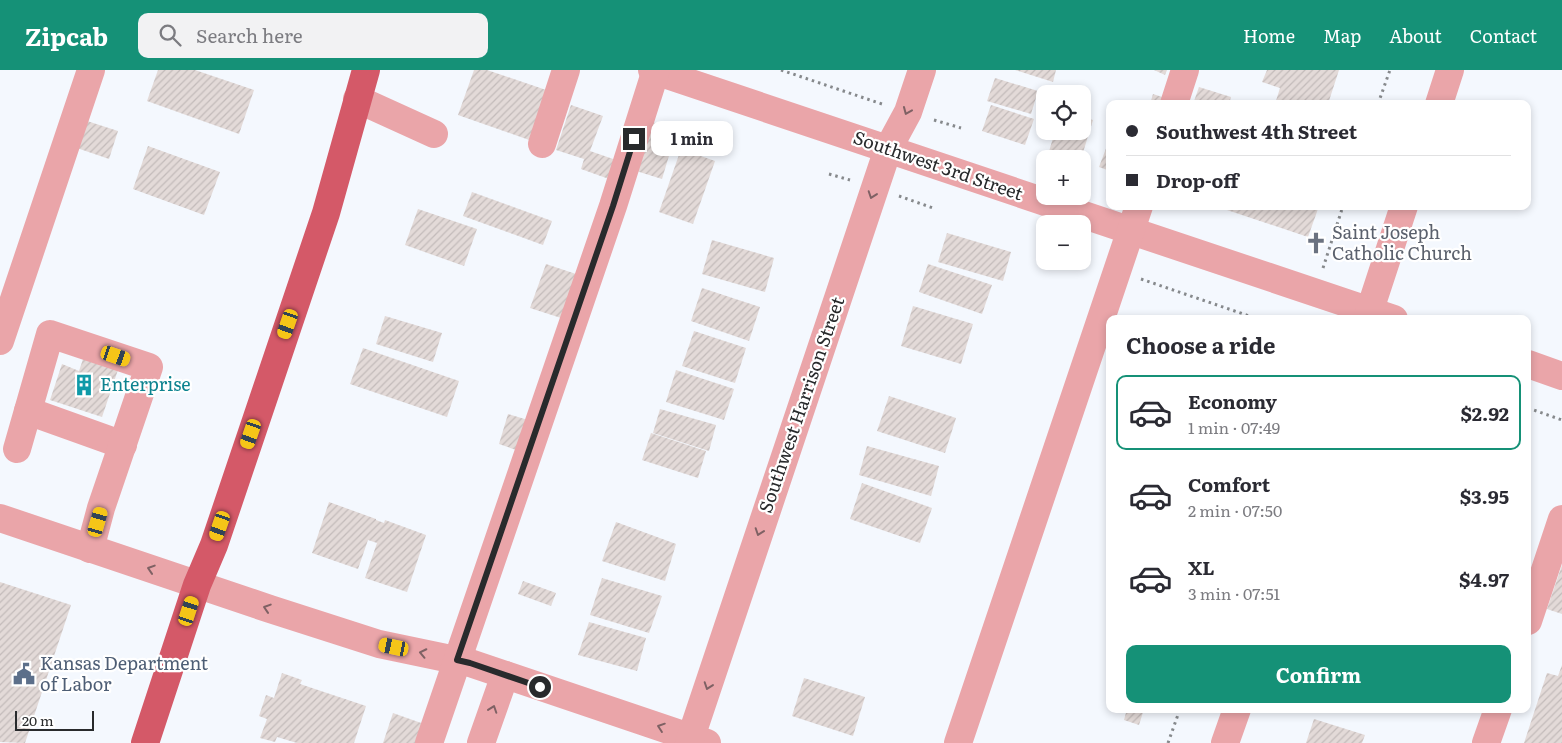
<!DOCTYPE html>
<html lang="en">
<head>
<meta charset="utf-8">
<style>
  body { margin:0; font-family:Literata,serif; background:#f2f2f3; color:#2b2b33; height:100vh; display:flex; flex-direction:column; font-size:19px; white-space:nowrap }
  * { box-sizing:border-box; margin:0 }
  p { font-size:16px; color:#7c7c81 }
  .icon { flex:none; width:28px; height:28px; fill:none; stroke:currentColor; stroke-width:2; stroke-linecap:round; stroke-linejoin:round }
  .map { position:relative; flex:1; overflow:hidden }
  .panel { position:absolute; left:1106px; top:245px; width:425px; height:398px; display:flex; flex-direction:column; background:#fff; border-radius:10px; box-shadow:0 2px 8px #0003 }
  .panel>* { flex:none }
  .banner { position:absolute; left:1106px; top:30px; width:425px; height:110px; border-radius:10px; box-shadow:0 2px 8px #0003; display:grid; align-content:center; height:110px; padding:0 20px; background:#fff }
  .fabs { position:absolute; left:1036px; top:15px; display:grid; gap:10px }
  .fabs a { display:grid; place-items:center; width:55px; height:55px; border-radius:10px; background:#fff; box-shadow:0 2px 8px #0003; font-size:25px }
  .scale { position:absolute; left:15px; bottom:12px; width:79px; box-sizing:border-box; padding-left:5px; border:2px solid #282a2c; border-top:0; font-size:14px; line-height:18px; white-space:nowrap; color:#282a2c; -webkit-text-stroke:4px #fff; paint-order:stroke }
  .end { position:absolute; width:22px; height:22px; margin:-11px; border:6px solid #282a2c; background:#fff; box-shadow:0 0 0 2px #fff }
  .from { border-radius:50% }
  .bubble { position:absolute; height:35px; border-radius:10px; background:#fff; box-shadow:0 2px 8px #0003; font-size:16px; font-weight:700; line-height:35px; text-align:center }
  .car { position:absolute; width:15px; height:30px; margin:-15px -8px; border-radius:6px; box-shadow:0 0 4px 1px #0007; background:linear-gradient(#f5c518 24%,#345 0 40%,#f5c518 0 76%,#345 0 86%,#f5c518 0) }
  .banner b { display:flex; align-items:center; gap:18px; height:48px; font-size:19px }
  .banner b+b { border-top:1px solid #e1e1e2 }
  .banner i { width:12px; height:12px; background:#2b2b33 }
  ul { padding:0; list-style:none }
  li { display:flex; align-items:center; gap:15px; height:75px; margin:0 10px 8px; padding:0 10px; border:2px solid transparent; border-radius:10px }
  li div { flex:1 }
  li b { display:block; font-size:19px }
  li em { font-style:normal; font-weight:700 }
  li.on { border-color:#159177 }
  li>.icon { width:45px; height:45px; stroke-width:1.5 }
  h2 { padding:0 20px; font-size:22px; line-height:60px }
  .cta { display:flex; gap:10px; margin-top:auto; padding:10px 20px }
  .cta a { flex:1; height:58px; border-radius:10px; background:#159177; color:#fff; font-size:20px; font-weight:700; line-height:58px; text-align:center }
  header { display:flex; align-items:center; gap:30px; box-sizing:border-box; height:70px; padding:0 25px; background:#159177; color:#fff }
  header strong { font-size:24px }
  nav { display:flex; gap:28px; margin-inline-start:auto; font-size:18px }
  .search { width:350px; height:45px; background:#f2f2f3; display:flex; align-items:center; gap:12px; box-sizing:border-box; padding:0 18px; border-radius:10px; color:#7c7c81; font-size:19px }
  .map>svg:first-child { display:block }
  .building { fill:url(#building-hatch) }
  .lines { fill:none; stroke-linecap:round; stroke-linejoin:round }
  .path { stroke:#86898c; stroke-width:3; stroke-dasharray:2.5 4; stroke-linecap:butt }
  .minor { stroke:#eaa5a9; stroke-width:28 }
  .major { stroke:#d45968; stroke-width:28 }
  .oneway { stroke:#7f6164 }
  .route { stroke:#282a2c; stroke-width:6 }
  .labels { text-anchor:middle; stroke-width:4.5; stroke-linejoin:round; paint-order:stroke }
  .street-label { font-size:18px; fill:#282a2c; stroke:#fff }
  .worship-label { font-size:18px; fill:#5b616d; stroke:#fff; text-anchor:start }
  .culture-label { font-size:18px; fill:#0d838f; stroke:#fff; text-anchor:start }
  .service-label { font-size:18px; fill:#4e5e75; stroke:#fff; text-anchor:start }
</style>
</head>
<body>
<header>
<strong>Zipcab</strong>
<div class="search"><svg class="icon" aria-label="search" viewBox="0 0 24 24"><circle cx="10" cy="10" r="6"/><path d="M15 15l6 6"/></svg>Search here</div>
<nav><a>Home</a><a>Map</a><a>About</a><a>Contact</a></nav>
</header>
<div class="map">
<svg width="1562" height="673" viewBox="0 0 1562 673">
  <defs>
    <pattern id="building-hatch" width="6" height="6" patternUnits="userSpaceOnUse" patternTransform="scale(1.25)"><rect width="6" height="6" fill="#e3dad8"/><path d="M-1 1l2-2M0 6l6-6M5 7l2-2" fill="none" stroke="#c3bbba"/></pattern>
  </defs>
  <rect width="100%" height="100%" fill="#f4f8fe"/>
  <g class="building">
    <polygon points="158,0 195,0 254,20 239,64 147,31"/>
    <polygon points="474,0 487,0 549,21 532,71 458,45"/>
    <polygon points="1015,0 1056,0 1053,12"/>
    <polygon points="1154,0 1167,0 1165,5"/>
    <polygon points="1267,0 1339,0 1328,34 1275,34 1280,18 1262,12"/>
    <polygon points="995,8 1038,21 1031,44 987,31"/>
    <polygon points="1199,17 1231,27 1229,34 1193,34"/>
    <polygon points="1153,24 1165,28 1163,34 1150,34"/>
    <polygon points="571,35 603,46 590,81 616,90 609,109 581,99 584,89 556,80"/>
    <polygon points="991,35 1034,49 1025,75 982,61"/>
    <polygon points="1082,47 1093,50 1081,89 1060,89 1048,85 1055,61 1082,61"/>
    <polygon points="84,50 118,61 109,89 74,77"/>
    <polygon points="648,51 677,59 662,109 633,100"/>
    <polygon points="1110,68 1110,101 1099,97"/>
    <polygon points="148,76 220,102 204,145 133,119"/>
    <polygon points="681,79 715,91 693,154 659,142"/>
    <polygon points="472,122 552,151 543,175 463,146"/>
    <polygon points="1215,136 1319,136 1308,167"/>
    <polygon points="418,139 477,159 464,196 405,175"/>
    <polygon points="947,163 1011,182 1003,211 938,192"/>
    <polygon points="712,170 774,188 765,222 702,204"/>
    <polygon points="546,194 576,204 561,248 530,238"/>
    <polygon points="928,194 992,215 982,244 919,222"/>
    <polygon points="702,218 760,237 749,271 691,251"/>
    <polygon points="913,236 973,254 961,294 901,276"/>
    <polygon points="385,246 442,263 433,292 376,274"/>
    <polygon points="694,261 746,278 735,313 682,296"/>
    <polygon points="363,278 459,311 447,347 350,314"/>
    <polygon points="85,283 120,294 102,347 50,330 62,294 79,301"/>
    <polygon points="676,300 734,319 724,350 666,332"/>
    <polygon points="889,326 956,348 945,383 877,361"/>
    <polygon points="660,339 716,355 709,381 653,363"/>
    <polygon points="508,344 528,350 519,381 499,374"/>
    <polygon points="651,363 706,381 698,408 642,390"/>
    <polygon points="867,376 939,396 931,426 859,405"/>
    <polygon points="862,413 932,438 920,473 850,449"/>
    <polygon points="329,432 376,449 376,450 384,453 385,450 426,465 407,522 365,508 377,473 368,470 358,499 312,483"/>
    <polygon points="616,452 676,474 665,511 602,491"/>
    <polygon points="1562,495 1562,544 1547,539"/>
    <polygon points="602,508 662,526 649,563 590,545"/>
    <polygon points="523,511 556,523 551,536 518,524"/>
    <polygon points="0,512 71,535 25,673 0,672"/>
    <polygon points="589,552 646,568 637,601 578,585"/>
    <polygon points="1562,595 1562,673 1524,673 1547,603 1558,606"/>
    <polygon points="282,603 302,610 300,614 366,636 354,673 297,673 277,667 275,672 260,668 267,649 259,646 266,625 274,628"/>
    <polygon points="804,608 865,627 853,666 792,646"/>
    <polygon points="1127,639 1144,639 1139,655 1124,650"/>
    <polygon points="393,643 424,654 417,673 383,673"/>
    <polygon points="1314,649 1365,665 1362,673 1306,673"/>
  </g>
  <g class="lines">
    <g class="path">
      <polyline points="781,0 882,34"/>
      <polyline points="1378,34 1390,0"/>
      <polyline points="934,50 961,58"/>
      <polyline points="829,104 850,110"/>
      <polyline points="899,126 933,138"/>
      <polyline points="1323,198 1343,136"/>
      <polyline points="1141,209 1258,249"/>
      <polyline points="1528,338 1562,350"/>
      <polyline points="1168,673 1180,639"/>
    </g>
    <g class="minor">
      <polyline points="652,0 1394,249"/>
      <polyline points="357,29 434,64"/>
      <polyline points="1174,34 1185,0"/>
      <polyline points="1439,34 1450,0"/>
      <polyline points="542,74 566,0"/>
      <polyline points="1367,249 1404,136"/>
      <polyline points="0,271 91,0"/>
      <polyline points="1528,294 1562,306"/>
      <polyline points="28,341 123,375"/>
      <polyline points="17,379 50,264 149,297 101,438 90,479"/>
      <polyline points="0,448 270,539 379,574 470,593 707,673"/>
      <polyline points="1528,551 1562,449"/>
      <polyline points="429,673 613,136 656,0"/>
      <polyline points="481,673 505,605"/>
      <polyline points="689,673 888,79 908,42 922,0"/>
      <polyline points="958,673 1139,136"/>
      <polyline points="1225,673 1237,639"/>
      <polyline points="1486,673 1498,639"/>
    </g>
    <polyline class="major" points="145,673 197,515 214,475 326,143 366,0"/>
  </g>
  <defs><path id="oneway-chevron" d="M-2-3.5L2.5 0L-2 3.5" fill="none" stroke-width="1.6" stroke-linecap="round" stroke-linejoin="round" transform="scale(1.25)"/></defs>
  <g class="oneway">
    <use href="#oneway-chevron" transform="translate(907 41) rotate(113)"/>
    <use href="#oneway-chevron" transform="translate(872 125) rotate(109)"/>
    <use href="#oneway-chevron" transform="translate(759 462) rotate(109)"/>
    <use href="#oneway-chevron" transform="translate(151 499) rotate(-162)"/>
    <use href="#oneway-chevron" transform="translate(267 538) rotate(-162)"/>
    <use href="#oneway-chevron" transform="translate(423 583) rotate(-168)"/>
    <use href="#oneway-chevron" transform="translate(708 616) rotate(109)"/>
    <use href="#oneway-chevron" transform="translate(493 639) rotate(-71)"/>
    <use href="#oneway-chevron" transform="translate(661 657) rotate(-161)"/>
  </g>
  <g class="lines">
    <polyline class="route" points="540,617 470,593 457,590 613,136 634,69"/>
  </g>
  <defs>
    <g id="church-bare" transform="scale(1.725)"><path d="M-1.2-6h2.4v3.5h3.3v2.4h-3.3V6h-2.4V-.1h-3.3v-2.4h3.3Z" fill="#6b7280" stroke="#fff" stroke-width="2.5" paint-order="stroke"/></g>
    <g id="building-bare" transform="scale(1.725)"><path d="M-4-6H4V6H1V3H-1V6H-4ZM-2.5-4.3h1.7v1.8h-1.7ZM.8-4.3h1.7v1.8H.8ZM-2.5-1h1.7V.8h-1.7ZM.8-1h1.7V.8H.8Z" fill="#0f9aa8" stroke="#fff" stroke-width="2.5" paint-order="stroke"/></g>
    <g id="civic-bare" transform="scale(1.725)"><path d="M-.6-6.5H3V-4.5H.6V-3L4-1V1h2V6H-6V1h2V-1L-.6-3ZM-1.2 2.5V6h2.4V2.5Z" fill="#5c6f8a" stroke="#fff" stroke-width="2.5" paint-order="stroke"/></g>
  </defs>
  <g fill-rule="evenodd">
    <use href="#church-bare" x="1316" y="173"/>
    <use href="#building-bare" x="84" y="315"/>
    <use href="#civic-bare" x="24" y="604"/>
  </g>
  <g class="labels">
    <g class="street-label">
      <text transform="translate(938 96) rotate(19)" y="6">Southwest 3rd Street</text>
      <text transform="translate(802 335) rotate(-71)" y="6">Southwest Harrison Street</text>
    </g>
    <g class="worship-label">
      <text x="1332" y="169">Saint Joseph<tspan x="1332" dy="21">Catholic Church</tspan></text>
    </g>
    <g class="culture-label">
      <text x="100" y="321">Enterprise</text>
    </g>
    <g class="service-label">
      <text x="40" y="600">Kansas Department<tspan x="40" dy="21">of Labor</tspan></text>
    </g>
  </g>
</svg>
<div class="fabs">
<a><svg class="icon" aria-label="locate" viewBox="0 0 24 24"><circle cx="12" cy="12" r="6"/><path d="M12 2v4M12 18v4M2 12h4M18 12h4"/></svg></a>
<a>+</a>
<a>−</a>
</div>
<div class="scale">20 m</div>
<i class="end from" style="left:540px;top:617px"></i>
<i class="end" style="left:634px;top:69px"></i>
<div class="bubble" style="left:651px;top:51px;width:82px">1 min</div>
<i class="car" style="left:288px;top:254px;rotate:199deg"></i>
<i class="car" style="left:116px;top:286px;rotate:109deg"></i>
<i class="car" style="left:251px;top:364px;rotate:199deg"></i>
<i class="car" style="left:98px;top:452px;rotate:16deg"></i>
<i class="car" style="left:220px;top:456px;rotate:199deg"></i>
<i class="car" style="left:189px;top:541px;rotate:18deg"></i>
<i class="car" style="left:394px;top:577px;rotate:282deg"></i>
<div class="banner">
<b><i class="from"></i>Southwest 4th Street</b>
<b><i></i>Drop-off</b>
</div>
<section class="panel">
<h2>Choose a ride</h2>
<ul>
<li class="on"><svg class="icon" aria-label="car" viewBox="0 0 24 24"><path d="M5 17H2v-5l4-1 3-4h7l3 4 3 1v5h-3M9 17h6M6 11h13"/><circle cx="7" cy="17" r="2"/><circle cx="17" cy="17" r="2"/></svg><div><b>Economy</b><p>1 min · 07:49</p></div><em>$2.92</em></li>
<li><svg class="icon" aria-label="car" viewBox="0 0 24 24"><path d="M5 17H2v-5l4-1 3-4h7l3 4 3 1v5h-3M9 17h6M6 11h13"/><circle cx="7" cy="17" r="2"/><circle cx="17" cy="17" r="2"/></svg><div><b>Comfort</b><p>2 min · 07:50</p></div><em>$3.95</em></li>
<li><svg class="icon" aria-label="car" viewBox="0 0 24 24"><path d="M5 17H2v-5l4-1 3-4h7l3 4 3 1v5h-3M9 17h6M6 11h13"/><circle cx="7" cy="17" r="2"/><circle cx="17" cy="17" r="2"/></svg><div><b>XL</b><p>3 min · 07:51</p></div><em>$4.97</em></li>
</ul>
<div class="cta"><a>Confirm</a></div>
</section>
</div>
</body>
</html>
